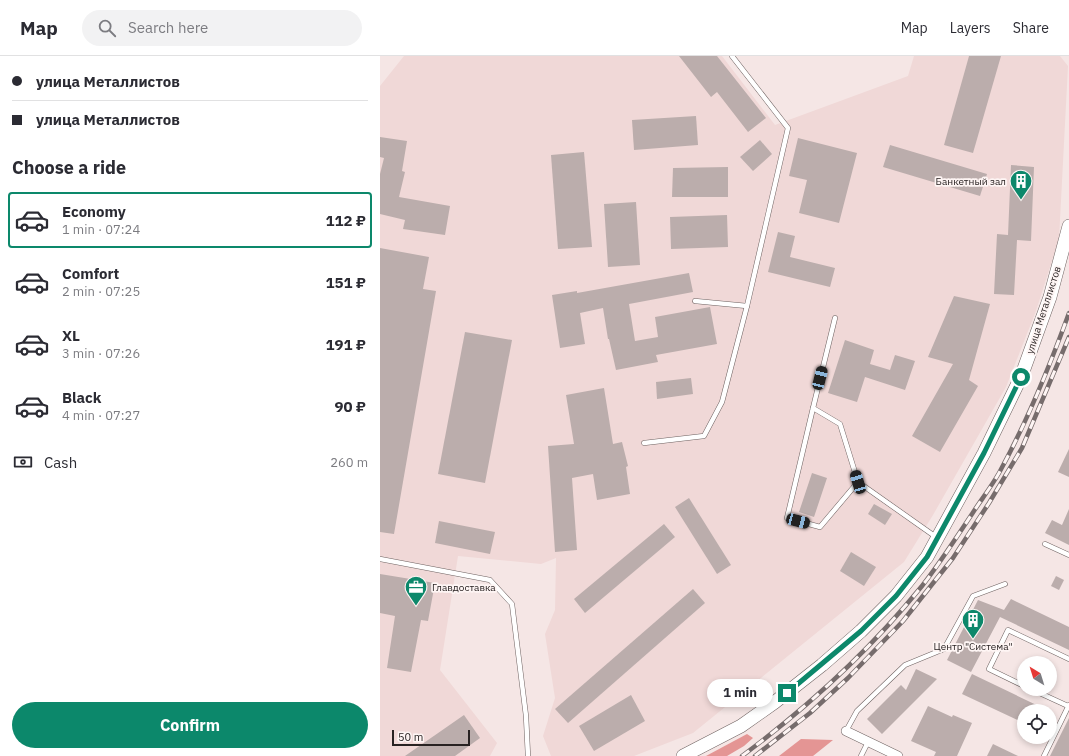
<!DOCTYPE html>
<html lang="en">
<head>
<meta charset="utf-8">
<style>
  body { margin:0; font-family:"IBM Plex Sans",sans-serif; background:#f2f2f3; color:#2b2b33; height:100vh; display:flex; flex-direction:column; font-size:15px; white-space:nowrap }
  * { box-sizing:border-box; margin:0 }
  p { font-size:13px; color:#7c7c81 }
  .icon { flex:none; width:22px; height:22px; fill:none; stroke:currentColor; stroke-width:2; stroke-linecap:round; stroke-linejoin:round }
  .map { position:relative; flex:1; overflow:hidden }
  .sheet { display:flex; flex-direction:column; background:#fff; width:380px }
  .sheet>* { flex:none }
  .top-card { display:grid; align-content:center; height:88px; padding:0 12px; background:#fff }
  .needle { width:26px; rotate:322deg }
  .buttons { position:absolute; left:637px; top:600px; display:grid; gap:8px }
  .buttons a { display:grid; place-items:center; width:40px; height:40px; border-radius:50%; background:#fff; box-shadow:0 2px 6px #0003; font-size:20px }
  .scale { position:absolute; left:12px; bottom:10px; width:78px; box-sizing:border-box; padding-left:4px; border:2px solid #282222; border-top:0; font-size:11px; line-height:14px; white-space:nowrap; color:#282222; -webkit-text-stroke:3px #fef5f4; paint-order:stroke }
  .end { position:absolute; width:18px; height:18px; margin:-9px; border:5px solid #0c886b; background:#fff; box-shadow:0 0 0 2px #fff }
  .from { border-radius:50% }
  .bubble { position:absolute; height:28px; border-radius:14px; background:#fff; box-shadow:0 2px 6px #0003; font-size:13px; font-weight:700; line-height:28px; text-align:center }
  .car { position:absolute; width:12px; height:24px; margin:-12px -6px; border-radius:5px; box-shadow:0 0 3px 1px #0007; background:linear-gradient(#222 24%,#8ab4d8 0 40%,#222 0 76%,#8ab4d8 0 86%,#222 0) }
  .top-card b { display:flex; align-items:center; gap:14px; height:38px; font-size:15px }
  .top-card b+b { border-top:1px solid #e1e1e2 }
  .top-card i { width:10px; height:10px; background:#2b2b33 }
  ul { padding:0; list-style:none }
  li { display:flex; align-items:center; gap:12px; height:56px; margin:0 8px 6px; padding:0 4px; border:2px solid transparent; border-radius:4px }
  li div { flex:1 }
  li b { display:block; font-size:15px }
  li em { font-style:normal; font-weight:700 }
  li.on { border-color:#0c886b }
  li>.icon { width:36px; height:36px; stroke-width:1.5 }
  h2 { padding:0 12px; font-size:18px; line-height:48px }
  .pay { display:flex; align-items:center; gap:10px; height:44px; padding:0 12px; font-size:15px }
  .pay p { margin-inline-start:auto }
  .cta { display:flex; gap:8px; margin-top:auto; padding:8px 12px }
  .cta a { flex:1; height:46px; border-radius:24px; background:#0c886b; color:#fff; font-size:16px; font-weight:700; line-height:46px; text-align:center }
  header { display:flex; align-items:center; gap:24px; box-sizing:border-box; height:56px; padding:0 20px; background:#fff; border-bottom:1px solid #e1e1e2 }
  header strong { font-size:19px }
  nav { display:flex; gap:22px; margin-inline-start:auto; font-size:14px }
  .search { width:280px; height:36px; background:#f2f2f3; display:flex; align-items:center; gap:10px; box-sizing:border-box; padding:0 14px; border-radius:22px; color:#7c7c81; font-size:15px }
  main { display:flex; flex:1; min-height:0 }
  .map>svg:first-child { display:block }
  .built { fill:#f0d8d7 }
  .forest { fill:#e49594 }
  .building { fill:#bbadac }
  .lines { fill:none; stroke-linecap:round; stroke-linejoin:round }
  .service-casing { stroke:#6e6261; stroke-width:5.5 }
  .minor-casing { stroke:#6e6261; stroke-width:10 }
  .secondary-casing { stroke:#6e6261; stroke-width:14 }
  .service { stroke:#fff; stroke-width:4.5 }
  .minor { stroke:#fff; stroke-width:9 }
  .secondary { stroke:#fff; stroke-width:13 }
  .rail-casing { stroke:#766c6c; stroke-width:4.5 }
  .rail { stroke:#fef5f4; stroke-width:3; stroke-dasharray:9; stroke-linecap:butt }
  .route { stroke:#0c886b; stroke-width:5 }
  .labels { text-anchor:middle; stroke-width:3.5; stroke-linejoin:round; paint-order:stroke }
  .poi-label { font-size:10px; fill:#282222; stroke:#fef5f4; text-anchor:end }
  .street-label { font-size:10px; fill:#282222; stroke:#fef5f4 }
</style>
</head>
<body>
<header>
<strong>Map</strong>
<div class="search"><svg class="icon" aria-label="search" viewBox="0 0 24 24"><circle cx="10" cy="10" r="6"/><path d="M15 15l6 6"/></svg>Search here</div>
<nav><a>Map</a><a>Layers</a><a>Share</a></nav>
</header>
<main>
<section class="sheet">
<div class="top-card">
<b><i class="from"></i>улица Металлистов</b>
<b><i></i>улица Металлистов</b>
</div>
<h2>Choose a ride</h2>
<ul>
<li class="on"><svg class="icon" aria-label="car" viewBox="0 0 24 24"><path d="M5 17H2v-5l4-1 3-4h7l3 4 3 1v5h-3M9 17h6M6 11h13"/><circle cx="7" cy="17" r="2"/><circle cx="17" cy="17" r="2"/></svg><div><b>Economy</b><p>1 min · 07:24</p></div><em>112 ₽</em></li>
<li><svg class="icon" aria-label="car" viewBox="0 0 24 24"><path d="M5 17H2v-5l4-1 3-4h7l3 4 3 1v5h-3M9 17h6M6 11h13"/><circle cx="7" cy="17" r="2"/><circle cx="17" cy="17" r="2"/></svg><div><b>Comfort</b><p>2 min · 07:25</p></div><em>151 ₽</em></li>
<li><svg class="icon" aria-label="car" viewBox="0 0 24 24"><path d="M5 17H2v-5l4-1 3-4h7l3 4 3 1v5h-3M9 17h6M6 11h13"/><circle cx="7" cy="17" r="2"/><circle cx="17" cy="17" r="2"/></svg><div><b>XL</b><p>3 min · 07:26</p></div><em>191 ₽</em></li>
<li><svg class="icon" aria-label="car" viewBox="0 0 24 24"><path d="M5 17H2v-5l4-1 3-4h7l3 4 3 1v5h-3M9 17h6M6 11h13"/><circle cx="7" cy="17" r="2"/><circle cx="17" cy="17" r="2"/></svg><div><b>Black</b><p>4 min · 07:27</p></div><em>90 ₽</em></li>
</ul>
<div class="pay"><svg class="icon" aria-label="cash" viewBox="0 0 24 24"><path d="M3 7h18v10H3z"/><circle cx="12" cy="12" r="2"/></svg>Cash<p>260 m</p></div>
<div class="cta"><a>Confirm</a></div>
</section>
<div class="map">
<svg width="689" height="700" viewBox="0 0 689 700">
  <rect width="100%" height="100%" fill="#f5e6e5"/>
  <polygon class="built" points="24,0 342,0 395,69 528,20 534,0 680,0 688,10 679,183 656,255 626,331 553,459 524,506 313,677 254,700 171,700 163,680 175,642 165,578 175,554 176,502 161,508 78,500 60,614 117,687 110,700 0,700 0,30"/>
  <g class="forest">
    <polygon points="367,678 373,682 364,690 347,700 326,700"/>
    <polygon points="421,683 453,684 433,700 399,700"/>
  </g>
  <g class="building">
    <polygon points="299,0 337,0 386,62 368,76 337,36 331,41"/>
    <polygon points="589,0 621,0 593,97 564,89"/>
    <polygon points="316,60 318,89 254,94 252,64"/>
    <polygon points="0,81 27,85 22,115 25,116 19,141 70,150 65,179 23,173 25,164 0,158 0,118 4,102 0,101"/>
    <polygon points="418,82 477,97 459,167 419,157 427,124 409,120"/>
    <polygon points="380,84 392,98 373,115 360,101"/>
    <polygon points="510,89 607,118 600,140 503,111"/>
    <polygon points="204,96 212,191 178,193 171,99"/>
    <polygon points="631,109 654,111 651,185 637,184 634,239 614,238 617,178 628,179"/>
    <polygon points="348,111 348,141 292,141 293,112"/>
    <polygon points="256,146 260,209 228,211 224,148"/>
    <polygon points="347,159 348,191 291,193 290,161"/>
    <polygon points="398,176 415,180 410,201 455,212 450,231 388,216"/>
    <polygon points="0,192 49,201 43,233 56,235 14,478 0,476"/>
    <polygon points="309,217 313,236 249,248 255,285 278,281 275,261 330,251 337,288 276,299 278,306 236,314 229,283 228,283 223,252 200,257 205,288 180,292 172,239 197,235 197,237"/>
    <polygon points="574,240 610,248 589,324 598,330 560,396 532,380 573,308 548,301"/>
    <polygon points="85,276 132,284 105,427 58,418"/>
    <polygon points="465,284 494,294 490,308 510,314 515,299 535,305 525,334 485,321 477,346 448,337"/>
    <polygon points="311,322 313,338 277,343 276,326"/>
    <polygon points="224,332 233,388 242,386 248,410 246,411 250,438 217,444 213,418 192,422 197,494 175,496 168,390 194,388 186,339"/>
    <polygon points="689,393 689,421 678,416"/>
    <polygon points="432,417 447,422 434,461 419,456"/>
    <polygon points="309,442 351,509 337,518 295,451"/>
    <polygon points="494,448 512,458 505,469 488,458"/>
    <polygon points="689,453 689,489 665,477 672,464 682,469"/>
    <polygon points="59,465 115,476 110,498 55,487"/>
    <polygon points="284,468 295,481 205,557 194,543"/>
    <polygon points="471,496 496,511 484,530 460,515"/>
    <polygon points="0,518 55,527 48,565 41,564 31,616 7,612 15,560 0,557"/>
    <polygon points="676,520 684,524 679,534 671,530"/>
    <polygon points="313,533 325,547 188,667 175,653"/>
    <polygon points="631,543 689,571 689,594 620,561 591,616 567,604 598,544 624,554"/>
    <polygon points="536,613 557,623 502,678 487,663 521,629 526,634"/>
    <polygon points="592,618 669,655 644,655 644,667 582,638"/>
    <polygon points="251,639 265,665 214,695 199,670"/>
    <polygon points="548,650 572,661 573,659 592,667 577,700 554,700 556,696 531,685"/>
    <polygon points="84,659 100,682 75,700 25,700"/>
    <polygon points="689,662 689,700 670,700"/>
    <polygon points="613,688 638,700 607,700"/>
  </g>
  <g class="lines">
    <g class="service-casing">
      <g id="service">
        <polyline points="315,245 367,250"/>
        <polyline points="455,262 433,352 460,368 478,426 556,481"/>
        <polyline points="433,352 407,462 440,471 478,426"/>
        <polyline points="264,387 324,380 342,346 367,250 408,72 352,0"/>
        <polyline points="665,488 689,499"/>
        <polyline points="0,503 110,524 132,548 146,660 148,700"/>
        <polyline points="644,630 609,613 628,574 689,603"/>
        <polyline points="651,633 688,650"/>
        <polyline points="466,675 477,655 525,609 564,593 593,540 625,528"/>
        <polyline points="481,700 488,686"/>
        <polyline points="664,700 689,649"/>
      </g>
    </g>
    <g class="minor-casing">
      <polyline id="minor" points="466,675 518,700"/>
    </g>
    <g class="secondary-casing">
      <polyline id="secondary" points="303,700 361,670 395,646 442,609 481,575 516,540 547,501 604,397 641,321 670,241 689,170"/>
    </g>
    <use href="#service" class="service"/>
    <use href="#minor" class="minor"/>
    <use href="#secondary" class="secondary"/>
    <g class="rail-casing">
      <g id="rail">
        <path d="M 362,700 C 428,651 490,594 542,530 C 560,507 576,482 592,458 C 601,444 611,431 619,417 C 647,366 669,312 689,257"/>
        <polyline points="375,700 430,657 468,622 523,565 573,502 609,447 642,392 689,281"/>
      </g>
    </g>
    <use href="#rail" class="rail"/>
  </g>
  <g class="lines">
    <polyline class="route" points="407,637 481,575 516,540 547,501 604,397 641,321"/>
  </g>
  <defs>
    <g id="building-pin" transform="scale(1.15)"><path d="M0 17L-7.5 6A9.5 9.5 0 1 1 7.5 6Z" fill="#0c886b" stroke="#fef5f4"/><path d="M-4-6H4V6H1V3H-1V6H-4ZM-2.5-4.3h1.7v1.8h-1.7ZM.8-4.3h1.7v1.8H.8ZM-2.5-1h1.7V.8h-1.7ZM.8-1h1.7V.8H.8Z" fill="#fff"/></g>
    <g id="office-pin" transform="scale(1.15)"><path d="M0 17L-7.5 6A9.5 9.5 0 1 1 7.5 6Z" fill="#0c886b" stroke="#fef5f4"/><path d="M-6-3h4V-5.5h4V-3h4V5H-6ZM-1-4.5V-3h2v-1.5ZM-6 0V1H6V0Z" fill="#fff"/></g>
  </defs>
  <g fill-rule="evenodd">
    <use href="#building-pin" x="641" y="125"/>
    <use href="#office-pin" x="36" y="531"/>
    <use href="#building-pin" x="593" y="564"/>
  </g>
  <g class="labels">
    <g class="poi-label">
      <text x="626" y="129">Банкетный зал</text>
      <text x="52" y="535" text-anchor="start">Главдоставка</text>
      <text x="593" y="594" text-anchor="middle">Центр "Система"</text>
    </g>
    <g class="street-label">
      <text transform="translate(663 254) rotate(-72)" y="4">улица Металлистов</text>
    </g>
  </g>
</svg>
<div class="buttons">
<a><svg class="needle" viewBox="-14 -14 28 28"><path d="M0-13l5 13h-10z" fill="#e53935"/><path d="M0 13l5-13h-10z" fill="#7c7c81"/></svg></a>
<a><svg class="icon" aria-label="locate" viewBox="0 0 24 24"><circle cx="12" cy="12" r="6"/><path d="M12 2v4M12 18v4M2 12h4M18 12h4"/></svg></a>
</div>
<div class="scale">50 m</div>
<i class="end from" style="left:641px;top:321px"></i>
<i class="end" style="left:407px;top:637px"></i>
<div class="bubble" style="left:327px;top:623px;width:66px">1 min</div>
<i class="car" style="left:440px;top:322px;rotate:14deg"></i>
<i class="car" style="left:478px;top:426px;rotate:343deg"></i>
<i class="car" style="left:418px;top:465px;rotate:105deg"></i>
</div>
</main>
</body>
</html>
